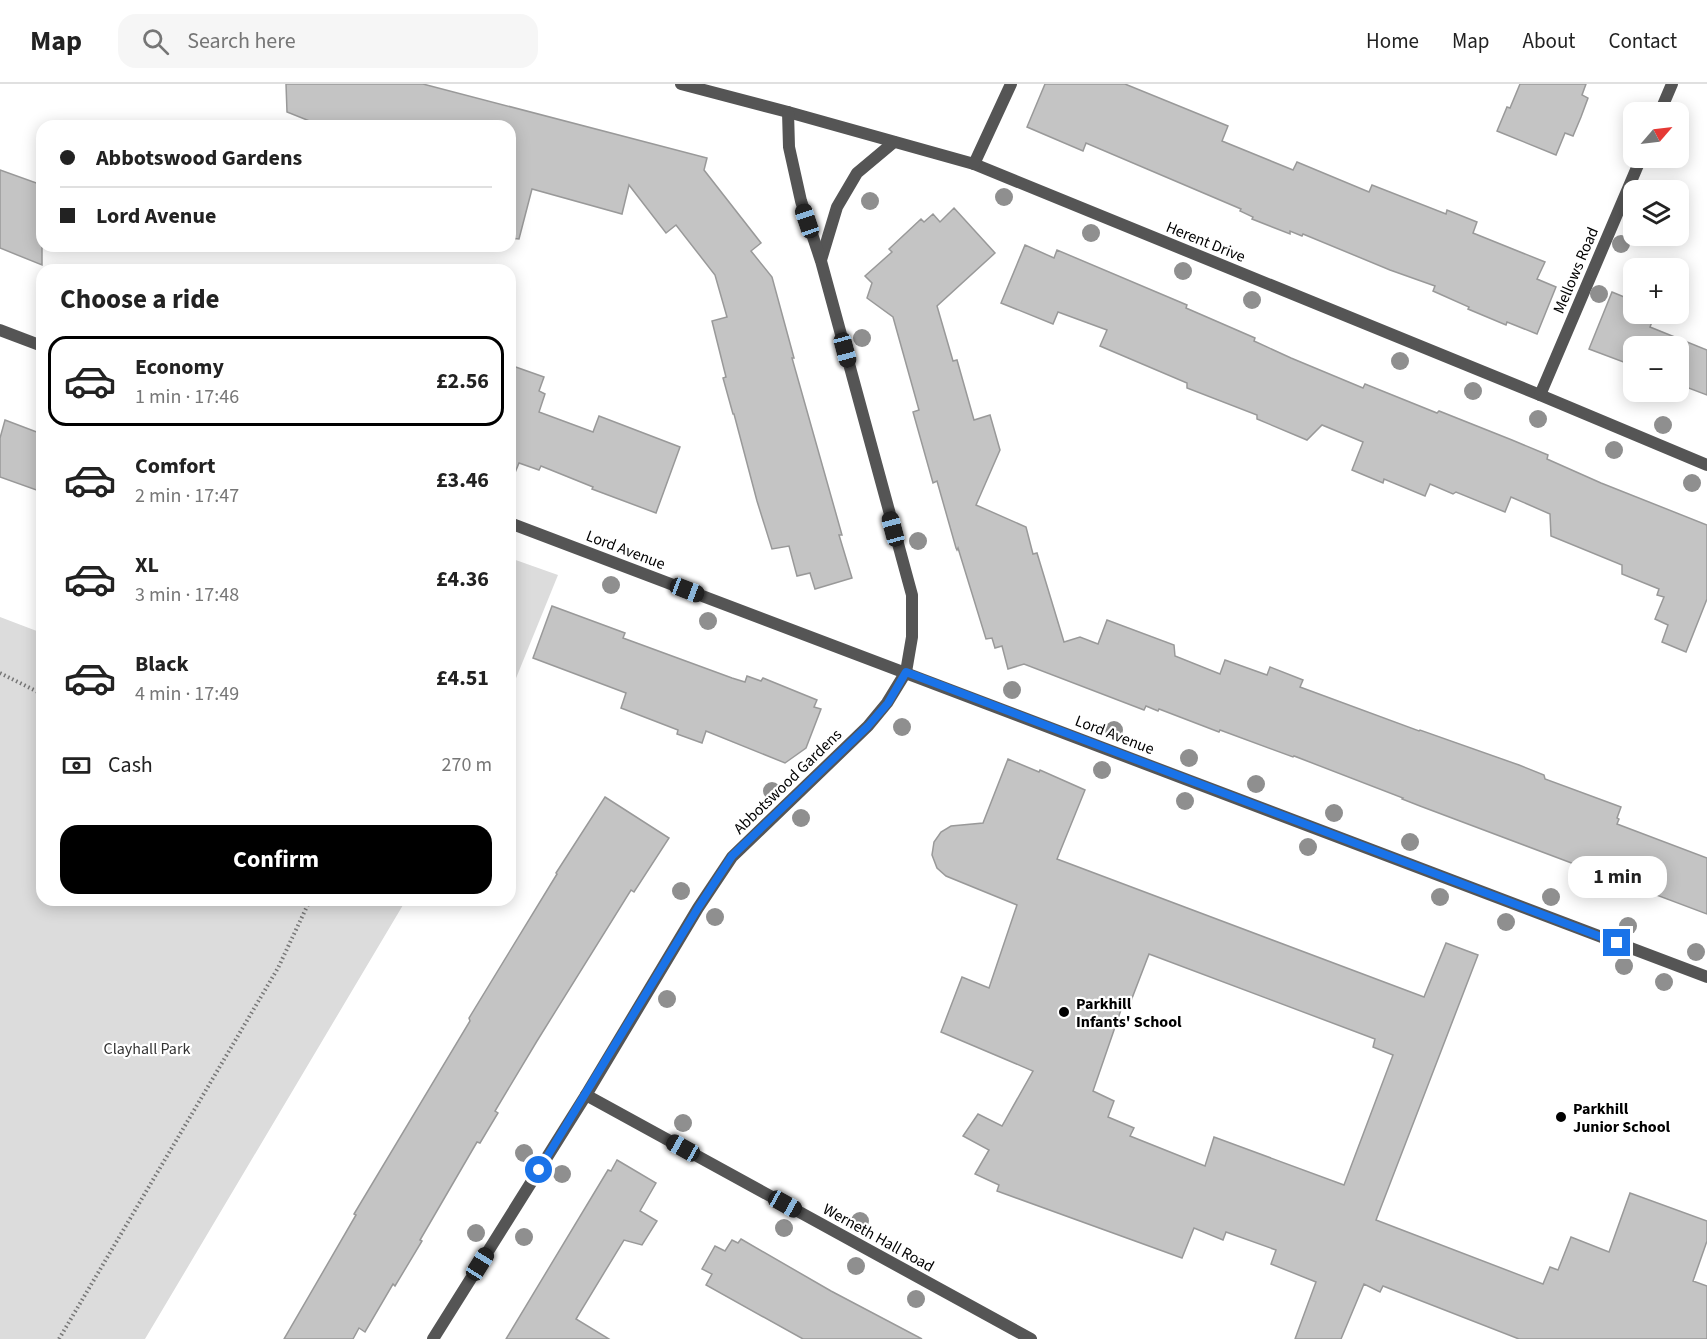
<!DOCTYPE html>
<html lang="en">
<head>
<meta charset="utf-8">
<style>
  body { margin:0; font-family:"Source Sans 3",sans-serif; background:#f6f6f6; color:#222; height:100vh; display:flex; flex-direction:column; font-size:22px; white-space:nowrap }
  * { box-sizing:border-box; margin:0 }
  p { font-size:20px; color:#767676 }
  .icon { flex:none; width:33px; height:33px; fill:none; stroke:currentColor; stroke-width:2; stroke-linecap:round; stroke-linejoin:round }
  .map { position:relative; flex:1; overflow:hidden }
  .drawer { position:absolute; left:36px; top:180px; width:480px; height:642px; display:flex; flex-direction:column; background:#fff; border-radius:18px; box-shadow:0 3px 15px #0003 }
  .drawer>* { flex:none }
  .hud { position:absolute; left:36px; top:36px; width:480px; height:132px; border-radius:18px; box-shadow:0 3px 15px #0003; display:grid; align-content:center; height:132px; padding:0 24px; background:#fff }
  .needle { width:39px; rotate:62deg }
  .controls { position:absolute; left:1623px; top:18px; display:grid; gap:12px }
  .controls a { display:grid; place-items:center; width:66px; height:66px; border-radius:12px; background:#fff; box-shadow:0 3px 15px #0003; font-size:30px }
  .end { position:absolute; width:27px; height:27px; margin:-14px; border:8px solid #1a73e8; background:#fff; box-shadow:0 0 0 3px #fff }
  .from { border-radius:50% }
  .bubble { position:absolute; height:42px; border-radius:18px; background:#fff; box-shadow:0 3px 15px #0003; font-size:20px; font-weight:700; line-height:42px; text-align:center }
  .car { position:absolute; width:18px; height:36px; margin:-18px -9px; border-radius:8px; box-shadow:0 0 4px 2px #0007; background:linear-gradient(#222 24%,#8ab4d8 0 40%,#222 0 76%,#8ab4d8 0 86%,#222 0) }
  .hud b { display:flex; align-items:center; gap:21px; height:57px; font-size:22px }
  .hud b+b { border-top:2px solid #e0e0e0 }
  .hud i { width:15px; height:15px; background:#222 }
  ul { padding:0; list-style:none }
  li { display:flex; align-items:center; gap:18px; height:90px; margin:0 12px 9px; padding:0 12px; border:3px solid transparent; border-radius:18px }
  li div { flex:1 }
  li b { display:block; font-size:22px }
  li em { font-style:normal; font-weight:700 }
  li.active { border-color:#000 }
  li>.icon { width:54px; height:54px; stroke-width:1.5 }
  h2 { padding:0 24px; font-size:27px; line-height:72px }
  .pay { display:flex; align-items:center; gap:15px; height:66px; padding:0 24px; font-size:22px }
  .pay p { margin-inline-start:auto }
  .cta { display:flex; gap:12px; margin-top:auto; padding:12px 24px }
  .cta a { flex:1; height:69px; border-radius:18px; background:#000; color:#fff; font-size:24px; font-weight:700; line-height:69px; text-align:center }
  header { display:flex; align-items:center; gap:36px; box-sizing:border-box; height:84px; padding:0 30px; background:#fff; border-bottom:2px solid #e0e0e0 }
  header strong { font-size:28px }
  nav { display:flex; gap:33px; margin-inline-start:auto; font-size:21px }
  .search { width:420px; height:54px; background:#f6f6f6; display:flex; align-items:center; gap:15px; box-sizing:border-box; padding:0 21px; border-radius:18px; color:#767676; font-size:22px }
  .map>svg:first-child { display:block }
  .green { fill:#dcdcdc }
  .building { fill:#c4c4c4; stroke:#999; stroke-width:1.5; fill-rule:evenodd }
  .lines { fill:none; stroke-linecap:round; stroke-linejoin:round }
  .path { stroke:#777; stroke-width:4; stroke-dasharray:1.5 3; stroke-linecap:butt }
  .minor { stroke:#555; stroke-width:12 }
  .tree { fill:#8f8f8f }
  .route { stroke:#1a73e8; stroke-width:8 }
  .poi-dot { fill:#000; stroke:#fff; stroke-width:2 }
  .labels { text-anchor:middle; stroke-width:4.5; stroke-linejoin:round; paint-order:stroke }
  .street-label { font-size:16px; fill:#000; stroke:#fff }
  .poi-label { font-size:16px; font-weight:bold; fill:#000; stroke:#fff; text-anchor:start }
  .park-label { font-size:16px; fill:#333; stroke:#fff }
</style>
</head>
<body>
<header>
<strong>Map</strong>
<div class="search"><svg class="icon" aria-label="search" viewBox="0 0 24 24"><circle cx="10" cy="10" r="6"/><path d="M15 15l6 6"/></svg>Search here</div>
<nav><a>Home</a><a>Map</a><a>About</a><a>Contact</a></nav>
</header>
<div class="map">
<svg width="1707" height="1255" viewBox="0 0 1707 1255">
  <rect width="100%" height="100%" fill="#fff"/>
  <g class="green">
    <polygon points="510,474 558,491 510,609"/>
    <polygon points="0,533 42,549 42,816 406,816 145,1255 0,1255"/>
  </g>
  <g class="building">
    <polygon points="286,0 423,0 707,74 704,86 761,159 751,167 772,193 794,274 792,274 842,451 839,451 852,494 815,505 810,489 797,492 789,462 772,465 757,417 734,330 733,330 723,294 726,293 712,237 727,233 715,191 676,141 666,149 629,101 622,130 532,105 519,155 510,154 510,42 322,42 287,28"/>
    <polygon points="1045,0 1125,0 1228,42 1222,57 1293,86 1297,78 1369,108 1372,101 1446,130 1447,126 1477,138 1473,149 1545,178 1537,195 1556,203 1537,250 1507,238 1506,241 1468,225 1469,223 1433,207 1435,202 1390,186 1303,150 1302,152 1290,147 1290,150 1252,135 1253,133 1240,127 1241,125 1086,59 1083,67 1027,43"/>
    <polygon points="1520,0 1586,0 1582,11 1588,14 1581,33 1573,52 1565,49 1556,71 1497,47 1507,23 1510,24"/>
    <polygon points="0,86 42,101 42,181 0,164"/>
    <polygon points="954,124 995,169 937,222 953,277 957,276 974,336 990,331 1000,366 976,421 1026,443 1033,470 1037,469 1064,558 1080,553 1098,560 1107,536 1174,561 1175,572 1220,590 1225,576 1267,591 1270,583 1303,596 1300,603 1419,647 1420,646 1519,681 1544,691 1545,695 1621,723 1617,734 1619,735 1617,740 1707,774 1707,830 1420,722 1402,715 1403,714 1294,672 1293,673 1220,646 1219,648 1159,625 1158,627 1146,622 1144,626 1024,580 1008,585 1002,562 995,564 992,554 986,555 958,464 957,466 956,464 937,397 933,399 913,328 919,326 893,233 867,214 872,199 865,192 892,168 889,165 921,135 924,138 933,130 940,138"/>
    <polygon points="1025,161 1054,174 1057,166 1187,221 1186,224 1255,254 1254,257 1291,274 1363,304 1365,300 1437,329 1439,327 1512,356 1548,371 1547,375 1601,399 1707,441 1707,515 1686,568 1662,558 1668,541 1655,535 1664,513 1657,511 1659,505 1622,490 1622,481 1551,452 1550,430 1511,413 1505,428 1456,408 1453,410 1430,400 1425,412 1384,395 1383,399 1352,386 1363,358 1322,341 1307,356 1257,335 1257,331 1187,304 1187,299 1100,262 1107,246 1058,228 1053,240 1001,219"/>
    <polygon points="1612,208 1634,217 1634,230 1655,230 1650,243 1707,266 1707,311 1678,300 1678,262 1634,262 1634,282 1589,265"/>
    <polygon points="510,281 544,293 539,307 545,310 539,328 593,348 599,332 680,363 656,429 592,405 593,403 541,382 539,386 519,379 512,396 510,396"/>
    <polygon points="5,336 42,350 42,408 0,393 0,354"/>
    <polygon points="552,522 625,549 623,554 732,594 745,598 747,592 761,597 763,594 817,616 814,623 821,625 806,664 785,679 706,647 702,659 677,650 678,646 621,624 626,609 533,574"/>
    <path d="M 1008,675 L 1039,688 L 1040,686 L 1085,706 L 1057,775 L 1424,913 L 1446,859 L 1478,871 L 1376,1136 L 1543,1200 L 1550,1183 L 1558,1186 L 1571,1153 L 1609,1168 L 1630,1109 L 1707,1137 L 1707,1157 L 1693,1197 L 1707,1202 L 1707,1255 L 1519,1255 L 1383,1202 L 1380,1208 L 1364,1200 L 1341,1255 L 1295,1255 L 1316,1198 L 1271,1180 L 1276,1166 L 1226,1148 L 1223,1156 L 1194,1144 L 1182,1174 L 997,1107 L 999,1101 L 975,1090 L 989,1066 L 963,1052 L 978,1030 L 1002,1042 L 1033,987 L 941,948 L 962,893 L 989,904 L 1017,821 L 946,792 L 937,784 L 932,771 L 934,758 L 941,748 L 951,742 L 983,739 ZM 1149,870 L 1375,955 L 1373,963 L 1393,971 L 1344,1101 L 1214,1053 L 1205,1082 L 1130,1052 L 1134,1044 L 1108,1033 L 1114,1017 L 1093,1007 L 1123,920 L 1129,922 Z"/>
    <polygon points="605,713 669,754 634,808 631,806 537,957 495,1027 498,1029 480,1059 477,1058 420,1156 422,1157 395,1202 393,1200 365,1248 359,1244 353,1255 284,1255 356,1131 354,1130 470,937 469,934 557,790 556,789"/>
    <polygon points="617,1076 656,1099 640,1127 657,1137 642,1161 624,1156 576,1235 609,1255 506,1255 608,1086 611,1087"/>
    <polygon points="741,1155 831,1207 922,1255 803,1255 706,1201 712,1190 702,1185 715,1162 725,1167 732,1156 738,1159"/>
  </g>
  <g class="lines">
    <g class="path">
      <polyline points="0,589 42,610"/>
      <polyline points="59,1255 278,884 310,816"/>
    </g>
    <g class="minor">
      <polyline points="681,0 788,28 974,80 1540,311 1707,381"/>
      <polyline points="1660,28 1672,0"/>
      <polyline points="974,80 1011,0"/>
      <polyline points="821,176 837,123 857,89 894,58"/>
      <polyline points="0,246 42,262"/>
      <polyline points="1540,311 1641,74"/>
      <polyline points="510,439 1707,893"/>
      <polyline points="586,1011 1031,1255"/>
      <polyline points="433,1255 586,1011 698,824 732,773 868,642 887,619 906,588 912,553 912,511 821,177 801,117 789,63 788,28"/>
    </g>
  </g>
  <g class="tree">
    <circle cx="1004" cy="113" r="9"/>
    <circle cx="870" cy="117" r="9"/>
    <circle cx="1091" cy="149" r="9"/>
    <circle cx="1621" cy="160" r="9"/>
    <circle cx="1183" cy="187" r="9"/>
    <circle cx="1599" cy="210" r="9"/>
    <circle cx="1252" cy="216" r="9"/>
    <circle cx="862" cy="254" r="9"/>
    <circle cx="1400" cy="277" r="9"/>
    <circle cx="1473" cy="307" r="9"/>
    <circle cx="1538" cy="335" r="9"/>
    <circle cx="1663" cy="341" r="9"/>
    <circle cx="1614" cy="366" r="9"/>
    <circle cx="1692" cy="399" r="9"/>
    <circle cx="918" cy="457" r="9"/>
    <circle cx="611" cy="501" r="9"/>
    <circle cx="708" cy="537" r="9"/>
    <circle cx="1012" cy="606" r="9"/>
    <circle cx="902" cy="643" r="9"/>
    <circle cx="1114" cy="646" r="9"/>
    <circle cx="1189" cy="674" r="9"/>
    <circle cx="1102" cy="686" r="9"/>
    <circle cx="1256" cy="700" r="9"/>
    <circle cx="772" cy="707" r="9"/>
    <circle cx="1185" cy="717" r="9"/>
    <circle cx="1334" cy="729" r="9"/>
    <circle cx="801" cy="734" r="9"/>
    <circle cx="1410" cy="758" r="9"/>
    <circle cx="1308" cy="763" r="9"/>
    <circle cx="681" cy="807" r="9"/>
    <circle cx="1440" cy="813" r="9"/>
    <circle cx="1551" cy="813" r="9"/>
    <circle cx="715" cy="833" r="9"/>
    <circle cx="1506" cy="838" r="9"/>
    <circle cx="1628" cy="842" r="9"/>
    <circle cx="1696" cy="868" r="9"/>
    <circle cx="1624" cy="882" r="9"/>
    <circle cx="1664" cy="898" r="9"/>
    <circle cx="667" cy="915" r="9"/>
    <circle cx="683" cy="1039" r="9"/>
    <circle cx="524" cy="1069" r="9"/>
    <circle cx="562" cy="1090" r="9"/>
    <circle cx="860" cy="1137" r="9"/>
    <circle cx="784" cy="1144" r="9"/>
    <circle cx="476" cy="1149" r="9"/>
    <circle cx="524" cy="1153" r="9"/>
    <circle cx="856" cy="1182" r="9"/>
    <circle cx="916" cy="1215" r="9"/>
  </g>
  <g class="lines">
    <polyline class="route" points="539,1086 698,824 732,772 868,642 888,619 906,588 1617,859"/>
  </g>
  <g class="poi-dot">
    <circle cx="1064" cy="928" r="6"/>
    <circle cx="1561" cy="1033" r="6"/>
  </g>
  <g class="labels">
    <g class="street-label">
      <text transform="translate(1206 157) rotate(22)" y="6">Herent Drive</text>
      <text transform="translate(1575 186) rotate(-67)" y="6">Mellows Road</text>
      <text transform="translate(626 465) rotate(21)" y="6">Lord Avenue</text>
      <text transform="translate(1115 650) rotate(21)" y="6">Lord Avenue</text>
      <text transform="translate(787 697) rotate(-44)" y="6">Abbotswood Gardens</text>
      <text transform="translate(879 1153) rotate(29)" y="6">Werneth Hall Road</text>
    </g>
    <g class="poi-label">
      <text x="1076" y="925">Parkhill<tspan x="1076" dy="18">Infants' School</tspan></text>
      <text x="1573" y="1030">Parkhill<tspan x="1573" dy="18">Junior School</tspan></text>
    </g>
    <g class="park-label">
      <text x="147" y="970">Clayhall Park</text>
    </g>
  </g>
</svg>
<div class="controls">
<a><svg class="needle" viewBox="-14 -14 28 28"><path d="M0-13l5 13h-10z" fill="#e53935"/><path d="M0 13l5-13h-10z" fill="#767676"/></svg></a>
<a><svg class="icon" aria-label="layers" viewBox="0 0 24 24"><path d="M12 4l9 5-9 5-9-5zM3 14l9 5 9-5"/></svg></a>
<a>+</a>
<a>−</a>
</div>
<i class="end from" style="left:539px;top:1086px"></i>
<i class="end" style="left:1617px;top:859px"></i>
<div class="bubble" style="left:1568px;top:772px;width:99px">1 min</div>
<i class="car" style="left:807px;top:137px;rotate:341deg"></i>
<i class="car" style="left:845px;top:266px;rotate:165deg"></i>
<i class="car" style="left:893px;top:445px;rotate:345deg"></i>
<i class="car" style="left:687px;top:506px;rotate:111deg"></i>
<i class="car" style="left:683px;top:1064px;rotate:299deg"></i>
<i class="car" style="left:785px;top:1120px;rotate:119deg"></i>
<i class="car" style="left:480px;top:1180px;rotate:32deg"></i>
<div class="hud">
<b><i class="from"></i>Abbotswood Gardens</b>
<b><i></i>Lord Avenue</b>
</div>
<section class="drawer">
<h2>Choose a ride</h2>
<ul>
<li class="active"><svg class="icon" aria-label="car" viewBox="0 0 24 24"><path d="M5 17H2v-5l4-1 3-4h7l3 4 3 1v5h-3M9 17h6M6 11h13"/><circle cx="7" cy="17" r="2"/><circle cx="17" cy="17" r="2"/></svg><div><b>Economy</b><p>1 min · 17:46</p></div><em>£2.56</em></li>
<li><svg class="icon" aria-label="car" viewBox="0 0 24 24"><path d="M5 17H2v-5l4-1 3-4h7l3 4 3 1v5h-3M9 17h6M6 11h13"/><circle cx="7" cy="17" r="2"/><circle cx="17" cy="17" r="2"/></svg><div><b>Comfort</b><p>2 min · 17:47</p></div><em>£3.46</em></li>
<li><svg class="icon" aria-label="car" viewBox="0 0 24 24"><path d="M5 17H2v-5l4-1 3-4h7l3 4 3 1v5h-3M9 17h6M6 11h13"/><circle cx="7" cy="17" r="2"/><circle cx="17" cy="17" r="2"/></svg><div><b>XL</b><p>3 min · 17:48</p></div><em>£4.36</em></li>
<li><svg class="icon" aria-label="car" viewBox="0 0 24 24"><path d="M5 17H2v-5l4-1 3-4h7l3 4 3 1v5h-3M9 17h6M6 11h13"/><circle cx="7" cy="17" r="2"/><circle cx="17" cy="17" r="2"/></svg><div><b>Black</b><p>4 min · 17:49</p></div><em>£4.51</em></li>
</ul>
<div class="pay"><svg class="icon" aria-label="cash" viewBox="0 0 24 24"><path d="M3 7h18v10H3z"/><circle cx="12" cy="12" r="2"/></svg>Cash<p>270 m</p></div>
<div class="cta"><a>Confirm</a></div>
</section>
</div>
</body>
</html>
